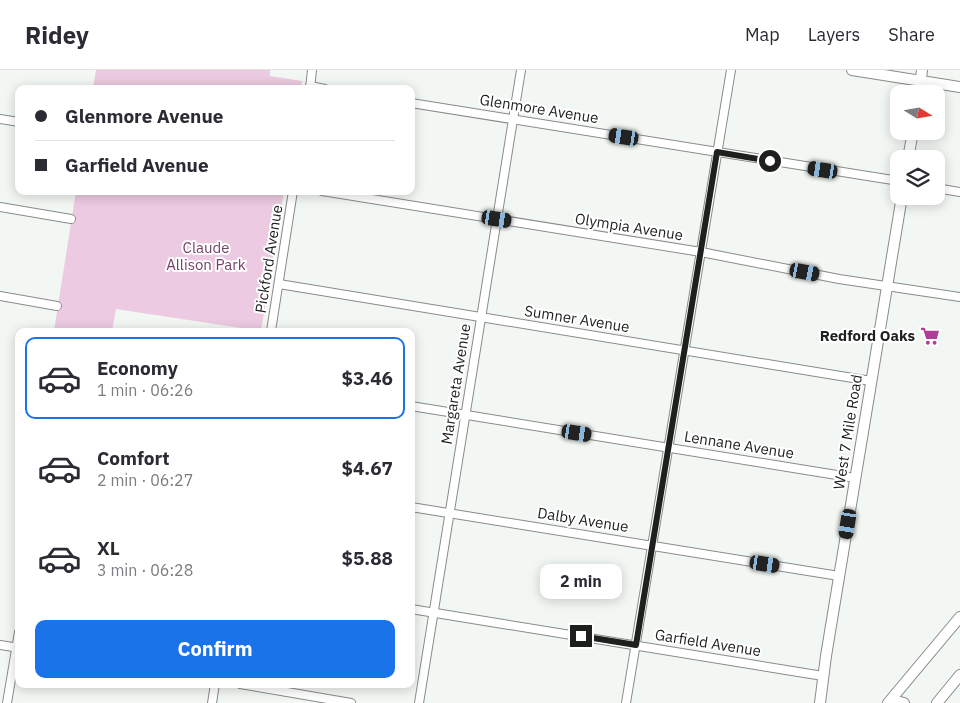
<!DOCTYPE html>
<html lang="en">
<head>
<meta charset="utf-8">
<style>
  body { margin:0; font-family:"IBM Plex Sans",sans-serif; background:#f7f7f7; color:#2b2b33; height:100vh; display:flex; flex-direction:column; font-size:19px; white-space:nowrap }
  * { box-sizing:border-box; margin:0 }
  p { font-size:16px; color:#7c7c81 }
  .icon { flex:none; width:28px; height:28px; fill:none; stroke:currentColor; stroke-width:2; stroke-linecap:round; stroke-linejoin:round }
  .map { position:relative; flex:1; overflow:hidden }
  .drawer { position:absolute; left:15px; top:258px; width:400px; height:360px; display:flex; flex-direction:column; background:#fff; border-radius:10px; box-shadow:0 2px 12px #0003 }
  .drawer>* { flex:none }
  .banner { position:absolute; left:15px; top:15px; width:400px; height:110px; border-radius:10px; box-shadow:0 2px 12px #0003; display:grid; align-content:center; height:110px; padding:0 20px; background:#fff }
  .needle { width:32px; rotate:101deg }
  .fabs { position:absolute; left:890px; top:15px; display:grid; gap:10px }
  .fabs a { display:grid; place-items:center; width:55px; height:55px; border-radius:10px; background:#fff; box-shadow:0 2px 12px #0003; font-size:25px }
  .end { position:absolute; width:22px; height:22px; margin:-11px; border:6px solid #1e201e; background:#fff; box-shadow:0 0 0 2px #fff }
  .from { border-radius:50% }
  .bubble { position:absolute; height:35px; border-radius:10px; background:#fff; box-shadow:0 2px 12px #0003; font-size:16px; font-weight:800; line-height:35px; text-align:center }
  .car { position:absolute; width:15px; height:30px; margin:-15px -8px; border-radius:6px; box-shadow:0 0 4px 1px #0007; background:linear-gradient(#222 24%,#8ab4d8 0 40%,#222 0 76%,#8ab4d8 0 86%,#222 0) }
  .banner b { display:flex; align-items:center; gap:18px; height:48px; font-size:19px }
  .banner b+b { border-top:1px solid #e1e1e2 }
  .banner i { width:12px; height:12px; background:#2b2b33 }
  ul { padding:9px 0 0; list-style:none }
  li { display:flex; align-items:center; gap:15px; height:82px; margin:0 10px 8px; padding:0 10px; border:2px solid transparent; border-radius:10px }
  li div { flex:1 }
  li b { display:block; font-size:19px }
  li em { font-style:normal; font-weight:800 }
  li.current { border-color:#1a73e8 }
  li>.icon { width:45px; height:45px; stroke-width:1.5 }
  .action { display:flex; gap:10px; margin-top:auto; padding:10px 20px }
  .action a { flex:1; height:58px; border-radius:10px; background:#1a73e8; color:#fff; font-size:20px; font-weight:800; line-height:58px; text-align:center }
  header { display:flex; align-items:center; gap:30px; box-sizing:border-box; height:70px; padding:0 25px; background:#fff; border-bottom:1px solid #e1e1e2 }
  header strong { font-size:24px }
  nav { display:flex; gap:28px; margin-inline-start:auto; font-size:18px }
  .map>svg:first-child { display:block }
  .green { fill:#eccae1 }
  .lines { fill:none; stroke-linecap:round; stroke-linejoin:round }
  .minor-casing { stroke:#888b88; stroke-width:10 }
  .major-casing { stroke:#888b88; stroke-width:12 }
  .minor { stroke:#fff; stroke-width:8 }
  .major { stroke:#fff; stroke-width:10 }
  .route { stroke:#1e201e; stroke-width:6 }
  .labels { text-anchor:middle; stroke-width:4; stroke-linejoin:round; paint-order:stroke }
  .street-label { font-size:15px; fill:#1e201e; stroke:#fff }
  .park-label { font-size:15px; fill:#763e69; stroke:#fff }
  .poi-label { font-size:15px; font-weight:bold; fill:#1e201e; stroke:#fff; text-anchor:end }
</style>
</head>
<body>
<header>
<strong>Ridey</strong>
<nav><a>Map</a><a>Layers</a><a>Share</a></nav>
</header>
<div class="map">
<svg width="960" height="633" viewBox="0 0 960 633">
  <rect width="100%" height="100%" fill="#f3f7f3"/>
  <g class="green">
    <polygon points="96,0 270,0 270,6 302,11 301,19 93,19"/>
    <polygon points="76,121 284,121 261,261 116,239 112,261 54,261"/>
  </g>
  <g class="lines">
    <g class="minor-casing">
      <g id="minor">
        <polyline points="310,16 325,19"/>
        <polyline points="310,19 312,0"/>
        <polyline points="411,33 899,111"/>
        <polyline points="0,49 19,52"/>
        <polyline points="936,118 960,122"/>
        <polyline points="322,121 701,182 839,209 960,227"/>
        <polyline points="0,137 71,149"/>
        <polyline points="279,214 871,311"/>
        <polyline points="0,226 57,236"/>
        <polyline points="271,261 293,121"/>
        <polyline points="411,336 855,408"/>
        <polyline points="411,437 839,506"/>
        <polyline points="411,539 823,606"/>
        <polyline points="0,575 19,578"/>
        <polyline points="240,614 351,633"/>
        <polyline points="7,633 19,562"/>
        <polyline points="212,633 215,614"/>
        <polyline points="419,633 521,0"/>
        <polyline points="626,633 731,0"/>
      </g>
    </g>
    <g class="major-casing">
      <g id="major">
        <polyline points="852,0 960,17"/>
        <polyline points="919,24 922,0"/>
        <polyline points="908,89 913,61"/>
        <polyline points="820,633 826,586 902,126"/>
        <polyline points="888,633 960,547"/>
        <polyline points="892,633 900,632 904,633"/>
        <polyline points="937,633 960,605"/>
      </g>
    </g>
    <use href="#minor" class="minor"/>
    <use href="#major" class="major"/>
  </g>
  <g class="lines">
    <polyline class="route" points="581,566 636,575 717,82 770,91"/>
  </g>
  <defs>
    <g id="supermarket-bare" transform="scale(1.5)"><path d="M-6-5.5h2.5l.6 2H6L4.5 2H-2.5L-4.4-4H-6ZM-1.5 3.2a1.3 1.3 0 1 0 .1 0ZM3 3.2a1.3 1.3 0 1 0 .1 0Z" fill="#b03d98" stroke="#fff" stroke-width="2.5" paint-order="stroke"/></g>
  </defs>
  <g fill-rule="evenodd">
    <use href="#supermarket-bare" x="930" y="266"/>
  </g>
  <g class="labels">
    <g class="street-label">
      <text transform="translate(539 39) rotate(9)" y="5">Glenmore Avenue</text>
      <text transform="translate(629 157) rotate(9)" y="5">Olympia Avenue</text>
      <text transform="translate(269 189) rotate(-81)" y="5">Pickford Avenue</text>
      <text transform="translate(577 249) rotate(9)" y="5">Sumner Avenue</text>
      <text transform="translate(456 314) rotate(-81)" y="5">Margareta Avenue</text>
      <text transform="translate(848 362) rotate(-81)" y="5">West 7 Mile Road</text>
      <text transform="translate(739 375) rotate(9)" y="5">Lennane Avenue</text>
      <text transform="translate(583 450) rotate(9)" y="5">Dalby Avenue</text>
      <text transform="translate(708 573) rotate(9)" y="5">Garfield Avenue</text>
    </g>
    <g class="park-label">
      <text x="206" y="183">Claude<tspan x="206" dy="17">Allison Park</tspan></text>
    </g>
    <g class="poi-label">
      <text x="915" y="271">Redford Oaks</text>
    </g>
  </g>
</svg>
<div class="fabs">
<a><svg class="needle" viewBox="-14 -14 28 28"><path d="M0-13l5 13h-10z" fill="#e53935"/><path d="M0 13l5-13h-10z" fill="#7c7c81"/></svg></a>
<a><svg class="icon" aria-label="layers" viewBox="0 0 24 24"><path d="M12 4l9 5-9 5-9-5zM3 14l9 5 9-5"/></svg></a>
</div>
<i class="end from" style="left:770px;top:91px"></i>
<i class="end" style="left:581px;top:566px"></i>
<div class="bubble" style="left:540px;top:494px;width:82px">2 min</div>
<i class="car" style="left:624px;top:67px;rotate:279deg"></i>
<i class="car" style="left:823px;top:100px;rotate:279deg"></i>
<i class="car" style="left:497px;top:149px;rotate:99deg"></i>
<i class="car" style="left:805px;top:202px;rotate:101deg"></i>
<i class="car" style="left:577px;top:363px;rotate:99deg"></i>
<i class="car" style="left:848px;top:454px;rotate:189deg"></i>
<i class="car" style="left:765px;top:494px;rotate:99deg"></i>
<div class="banner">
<b><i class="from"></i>Glenmore Avenue</b>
<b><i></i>Garfield Avenue</b>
</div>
<section class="drawer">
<ul>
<li class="current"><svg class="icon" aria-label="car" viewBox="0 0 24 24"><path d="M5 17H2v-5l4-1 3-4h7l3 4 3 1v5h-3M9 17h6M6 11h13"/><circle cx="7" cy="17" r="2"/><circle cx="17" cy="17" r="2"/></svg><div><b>Economy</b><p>1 min · 06:26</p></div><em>$3.46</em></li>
<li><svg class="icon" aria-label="car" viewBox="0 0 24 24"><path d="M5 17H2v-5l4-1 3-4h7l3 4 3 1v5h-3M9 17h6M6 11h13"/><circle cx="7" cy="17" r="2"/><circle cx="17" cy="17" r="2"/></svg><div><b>Comfort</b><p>2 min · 06:27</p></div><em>$4.67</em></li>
<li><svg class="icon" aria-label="car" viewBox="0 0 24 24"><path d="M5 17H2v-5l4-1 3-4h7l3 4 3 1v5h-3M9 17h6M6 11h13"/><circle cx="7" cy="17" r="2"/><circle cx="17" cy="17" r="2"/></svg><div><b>XL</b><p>3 min · 06:28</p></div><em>$5.88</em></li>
</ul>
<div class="action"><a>Confirm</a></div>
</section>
</div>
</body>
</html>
